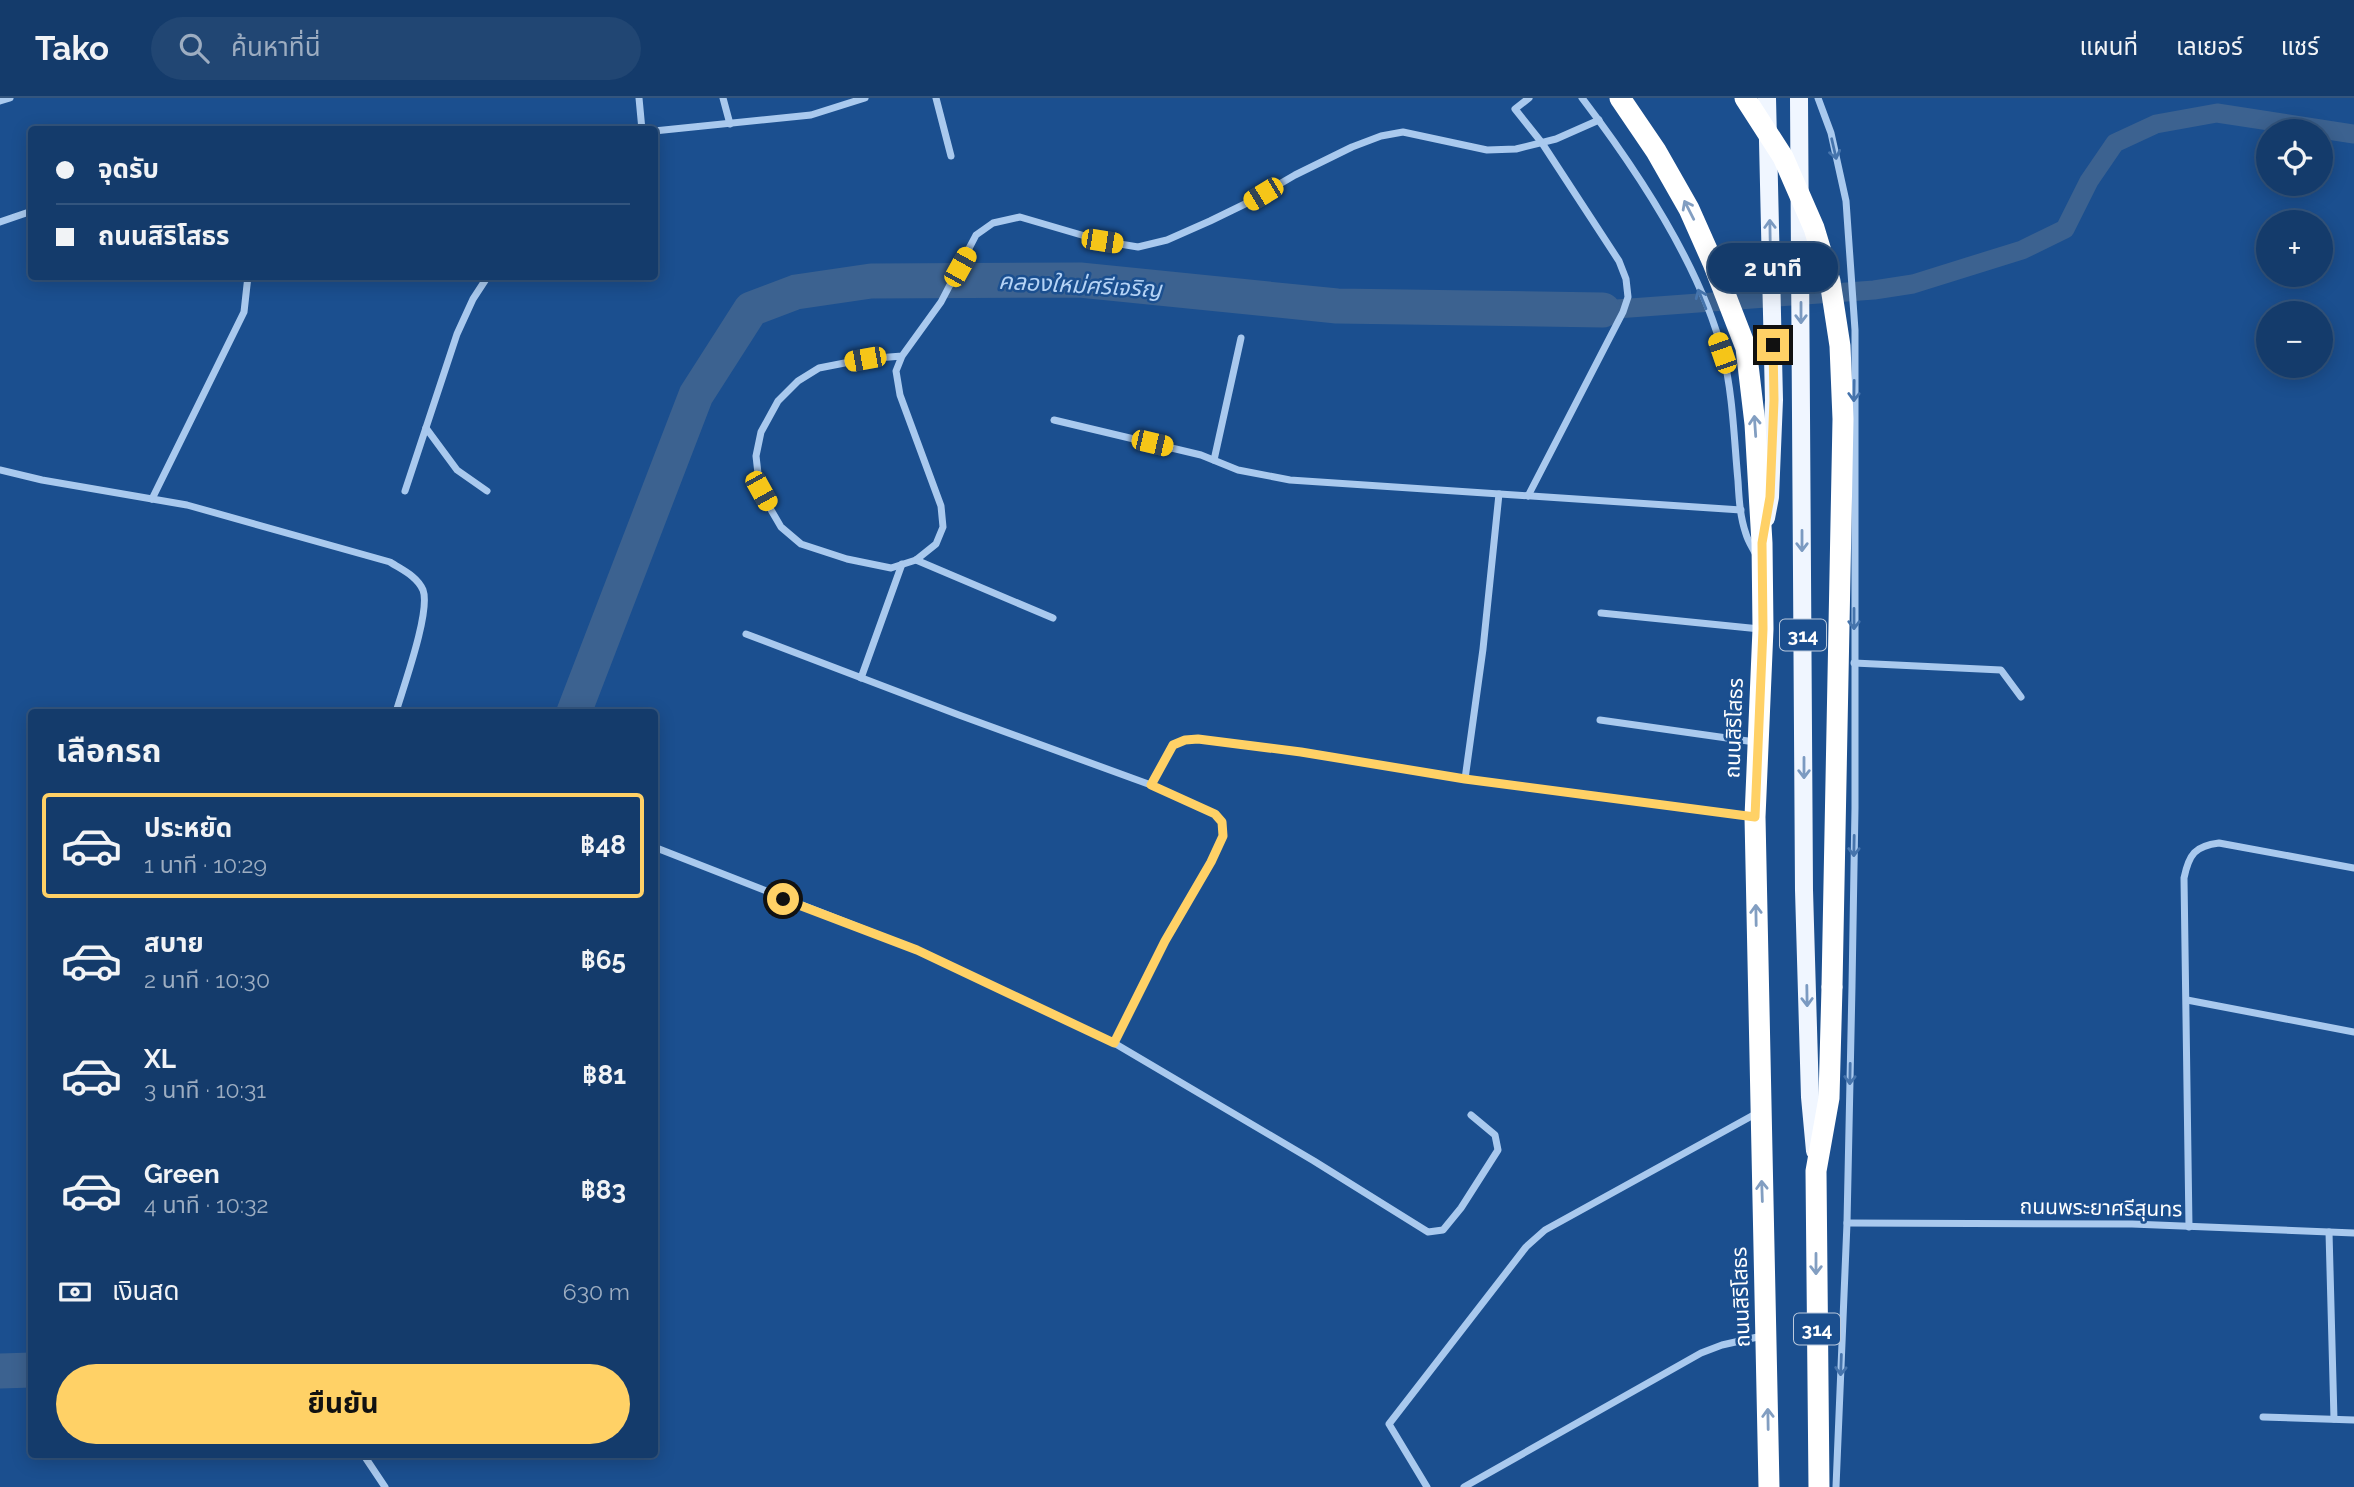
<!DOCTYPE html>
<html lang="th">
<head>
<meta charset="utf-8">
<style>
  body { margin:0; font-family:Raleway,"Noto Sans Thai",sans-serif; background:#214673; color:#f1f3f6; height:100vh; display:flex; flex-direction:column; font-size:26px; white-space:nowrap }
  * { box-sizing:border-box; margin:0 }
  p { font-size:23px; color:#9dadc1 }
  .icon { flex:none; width:38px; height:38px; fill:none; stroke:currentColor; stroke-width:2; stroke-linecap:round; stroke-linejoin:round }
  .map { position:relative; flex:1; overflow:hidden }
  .sheet { position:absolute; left:28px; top:611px; width:630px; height:749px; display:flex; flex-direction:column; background:#143b6b; border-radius:7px; box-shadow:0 4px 18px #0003,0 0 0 2px #33557e }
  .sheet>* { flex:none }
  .top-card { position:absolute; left:28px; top:28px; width:630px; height:154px; border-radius:7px; box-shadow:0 4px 18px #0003,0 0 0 2px #33557e; display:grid; align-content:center; height:154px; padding:0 28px; background:#143b6b }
  .fabs { position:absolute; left:2256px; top:21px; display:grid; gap:14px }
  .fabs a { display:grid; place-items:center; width:77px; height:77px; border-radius:50%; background:#143b6b; box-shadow:0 4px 18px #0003,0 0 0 2px #33557e; font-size:35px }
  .end { position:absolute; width:32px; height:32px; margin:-16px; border:9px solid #ffd166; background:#111; box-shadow:0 0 0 4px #111 }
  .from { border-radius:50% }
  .bubble { position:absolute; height:49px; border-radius:24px; background:#143b6b; box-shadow:0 4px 18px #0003,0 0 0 2px #33557e; font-size:23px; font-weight:700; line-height:49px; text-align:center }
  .car { position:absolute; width:21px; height:42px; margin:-21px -10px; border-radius:9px; box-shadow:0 0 5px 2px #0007; background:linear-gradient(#f5c518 24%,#345 0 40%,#f5c518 0 76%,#345 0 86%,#f5c518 0) }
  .top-card b { display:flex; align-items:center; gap:24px; height:66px; font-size:26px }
  .top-card b+b { border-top:2px solid #33557e }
  .top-card i { width:18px; height:18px; background:#f1f3f6 }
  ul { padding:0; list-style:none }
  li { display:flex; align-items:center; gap:21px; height:105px; margin:0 14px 10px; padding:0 14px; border:4px solid transparent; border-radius:7px }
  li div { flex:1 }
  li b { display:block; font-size:26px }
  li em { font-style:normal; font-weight:700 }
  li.selected { border-color:#ffd166 }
  li>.icon { width:63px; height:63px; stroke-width:1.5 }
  h2 { padding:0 28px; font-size:32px; line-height:84px }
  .pay { display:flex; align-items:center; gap:18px; height:77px; padding:0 28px; font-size:26px }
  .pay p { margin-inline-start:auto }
  .primary-button { display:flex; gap:14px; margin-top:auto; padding:14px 28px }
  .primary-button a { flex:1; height:80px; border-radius:42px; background:#ffd166; color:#111; font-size:28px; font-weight:700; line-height:80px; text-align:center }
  header { display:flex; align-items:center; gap:42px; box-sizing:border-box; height:98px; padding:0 35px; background:#143b6b; border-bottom:2px solid #33557e }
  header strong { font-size:33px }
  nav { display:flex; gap:38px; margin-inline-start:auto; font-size:24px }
  .search { width:490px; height:63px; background:#214673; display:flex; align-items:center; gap:18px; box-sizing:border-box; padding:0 24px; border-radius:38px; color:#9dadc1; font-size:26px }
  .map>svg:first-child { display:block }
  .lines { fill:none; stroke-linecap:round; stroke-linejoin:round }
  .canal { stroke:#3c6290; stroke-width:19 }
  .river { stroke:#3c6290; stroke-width:35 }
  .street { stroke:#a9c9ee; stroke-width:7 }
  .primary { stroke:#f0f6ff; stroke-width:18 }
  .highway { stroke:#fff; stroke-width:21 }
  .highway-bridge { stroke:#fff; stroke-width:21 }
  .oneway { stroke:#4674ac }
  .oneway2 { stroke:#829ec1 }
  .oneway3 { stroke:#7b9ac1 }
  .route { stroke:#ffd166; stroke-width:9 }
  .labels { text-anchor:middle; stroke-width:5; stroke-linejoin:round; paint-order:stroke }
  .shield { fill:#1b4f8f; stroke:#bbcadd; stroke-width:2 }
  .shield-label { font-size:19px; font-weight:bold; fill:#fff }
  .street-label { font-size:21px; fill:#fff; stroke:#1b4f8f }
  .water-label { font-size:23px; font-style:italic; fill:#b5d3f5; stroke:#1b4f8f }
</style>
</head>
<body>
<header>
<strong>Tako</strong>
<div class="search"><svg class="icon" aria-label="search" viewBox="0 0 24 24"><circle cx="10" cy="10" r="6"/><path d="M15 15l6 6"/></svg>ค้นหาที่นี่</div>
<nav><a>แผนที่</a><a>เลเยอร์</a><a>แชร์</a></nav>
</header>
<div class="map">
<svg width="2354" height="1389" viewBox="0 0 2354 1389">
  <rect width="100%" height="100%" fill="#1b4f8f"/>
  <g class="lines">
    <polyline class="canal" points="1603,212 1874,192 1913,186 2022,152 2065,131 2089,83 2115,45 2156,26 2217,15 2354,36"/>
    <g class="river">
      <polyline points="574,614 696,297 751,211 796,194 871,183 1080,182 1337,208 1603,212"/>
      <polyline points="0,1273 32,1272"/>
    </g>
    <g class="street">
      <polyline points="639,0 642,32"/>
      <polyline points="723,0 730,26"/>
      <polyline points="936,0 951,58"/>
      <path d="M 1582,0 C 1636,71 1701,169 1723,256 C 1733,297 1734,341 1738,383 C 1739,401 1740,419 1746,436 C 1748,443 1752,449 1755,455"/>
      <polyline points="1818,0 1831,35 1846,103 1855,232 1855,710 1852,888 1847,1125 1836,1389"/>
      <polyline points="0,3 10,0"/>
      <polyline points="654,33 811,17 865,0"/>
      <polyline points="0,124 32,113"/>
      <polyline points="902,258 865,261 819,270 798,283 778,303 761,334 756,358 760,393 781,429 801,446 847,461 891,470 916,462 936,446 943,429 941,408 900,297 896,273 902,258 941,204 976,137 993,125 1020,119 1102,143 1138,149 1167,142 1210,123 1247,105 1295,77 1352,49 1381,38 1403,34 1487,52 1516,51 1556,41 1599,22"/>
      <polyline points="1054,322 1201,357 1238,372 1290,382 1741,412"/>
      <polyline points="426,330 457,372 487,393"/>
      <polyline points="1214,362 1241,240"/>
      <path d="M 0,372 L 42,382 L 187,407 L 390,464 C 402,472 417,478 423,492 C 431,513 403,590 396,614"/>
      <polyline points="405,393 457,236 473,201 488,178"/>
      <polyline points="1528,398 1623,214 1628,199 1626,181 1619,163 1542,45 1515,11 1529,0"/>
      <polyline points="152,401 244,214 248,178"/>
      <polyline points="916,462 1053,520"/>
      <polyline points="1601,515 1760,531"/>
      <polyline points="746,536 959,617 1151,687 1215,716 1222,724 1223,738 1211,764 1165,843 1114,945"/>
      <polyline points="1854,565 2001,572 2021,599"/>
      <polyline points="861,580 902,466"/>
      <polyline points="1600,622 1755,644"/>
      <polyline points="1465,681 1483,551 1499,396"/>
      <polyline points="1151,687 1173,647 1185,642 1198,641 1301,654 1465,681 1754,719"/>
      <polyline points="654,749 917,852 1114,945 1314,1063 1428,1134 1443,1132 1461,1110 1498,1052 1495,1037 1471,1017"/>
      <polyline points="2187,902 2354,934"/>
      <polyline points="1847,1125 2132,1126 2354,1135"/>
      <path d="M 2189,1129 L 2184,780 C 2189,756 2195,748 2219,745 L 2354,770"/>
      <polyline points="2329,1134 2334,1321"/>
      <polyline points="2263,1319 2354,1322"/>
      <polyline points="363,1356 385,1389"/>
      <polyline points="1427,1389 1389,1326 1526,1149 1545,1132 1759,1014"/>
      <polyline points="1464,1389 1701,1255 1722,1247 1762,1238"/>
    </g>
    <g class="primary">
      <polyline points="1799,0 1804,792 1810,999 1815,1053"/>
      <polyline points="1766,420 1770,399 1774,302 1767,0"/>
    </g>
    <g class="highway">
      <polyline points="1620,0 1656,53 1689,111 1713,165 1746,250 1755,326 1762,445 1763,531 1755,719 1769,1389"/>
      <polyline points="1819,1389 1816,1073 1829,1000 1832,889"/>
    </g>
    <polyline class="highway-bridge" points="1745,0 1783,59 1814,130 1830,183 1840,248 1843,321 1832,889"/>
  </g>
  <defs><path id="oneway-shaft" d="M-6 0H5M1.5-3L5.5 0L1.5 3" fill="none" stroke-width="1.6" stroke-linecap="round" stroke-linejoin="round" transform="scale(1.75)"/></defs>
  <g class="oneway">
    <use href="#oneway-shaft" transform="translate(1834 51) rotate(77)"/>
    <use href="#oneway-shaft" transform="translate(1702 201) rotate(-112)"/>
    <use href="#oneway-shaft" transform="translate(1854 293) rotate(91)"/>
    <use href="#oneway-shaft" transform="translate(1854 521) rotate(90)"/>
    <use href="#oneway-shaft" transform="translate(1854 748) rotate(91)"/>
    <use href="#oneway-shaft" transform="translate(1850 976) rotate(91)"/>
    <use href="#oneway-shaft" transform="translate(1841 1267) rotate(92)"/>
  </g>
  <g class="oneway2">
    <use href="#oneway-shaft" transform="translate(1689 112) rotate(-117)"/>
    <use href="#oneway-shaft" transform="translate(1755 328) rotate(-94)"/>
    <use href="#oneway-shaft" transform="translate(1756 817) rotate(-91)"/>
    <use href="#oneway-shaft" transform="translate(1762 1093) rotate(-92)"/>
    <use href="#oneway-shaft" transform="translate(1816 1166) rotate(90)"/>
    <use href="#oneway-shaft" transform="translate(1768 1321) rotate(-91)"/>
  </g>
  <g class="oneway3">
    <use href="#oneway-shaft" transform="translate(1770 132) rotate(-91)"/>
    <use href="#oneway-shaft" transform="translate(1801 215) rotate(90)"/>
    <use href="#oneway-shaft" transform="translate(1802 443) rotate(90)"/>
    <use href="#oneway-shaft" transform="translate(1804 670) rotate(90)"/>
    <use href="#oneway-shaft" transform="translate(1807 898) rotate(89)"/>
  </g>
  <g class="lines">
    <polyline class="route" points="783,801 917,852 1114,945 1165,843 1211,764 1223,738 1222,724 1215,716 1151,687 1173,647 1185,642 1198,641 1301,654 1465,681 1755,719 1763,531 1762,445 1770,399 1774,302 1773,247"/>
  </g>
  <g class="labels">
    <g class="shield">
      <rect x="1780" y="521.5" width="46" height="31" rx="5"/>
      <rect x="1794" y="1215.5" width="46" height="31" rx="5"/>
    </g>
    <g class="shield-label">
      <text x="1803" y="544">314</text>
      <text x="1817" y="1238">314</text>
    </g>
    <g class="street-label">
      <text transform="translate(1734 630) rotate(-88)" y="7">ถนนสิริโสธร</text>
      <text transform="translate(2101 1110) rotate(1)" y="7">ถนนพระยาศรีสุนทร</text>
      <text transform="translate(1741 1199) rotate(-92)" y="7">ถนนสิริโสธร</text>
    </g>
    <g class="water-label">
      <text transform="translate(1080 187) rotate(3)" y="8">คลองใหม่ศรีเจริญ</text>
    </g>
  </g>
</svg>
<div class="fabs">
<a><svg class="icon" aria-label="locate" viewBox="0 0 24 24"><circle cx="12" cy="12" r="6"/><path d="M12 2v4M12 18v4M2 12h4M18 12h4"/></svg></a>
<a>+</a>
<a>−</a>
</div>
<i class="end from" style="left:783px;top:801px"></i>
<i class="end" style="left:1773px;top:247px"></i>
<div class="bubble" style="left:1708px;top:145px;width:130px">2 นาที</div>
<i class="car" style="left:1263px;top:96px;rotate:239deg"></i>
<i class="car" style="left:1102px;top:143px;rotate:99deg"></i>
<i class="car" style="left:960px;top:169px;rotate:29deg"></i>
<i class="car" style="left:1722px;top:255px;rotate:341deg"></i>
<i class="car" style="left:865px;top:261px;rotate:260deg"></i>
<i class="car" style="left:1152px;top:345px;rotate:103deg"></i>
<i class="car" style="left:761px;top:393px;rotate:151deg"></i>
<div class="top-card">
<b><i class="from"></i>จุดรับ</b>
<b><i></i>ถนนสิริโสธร</b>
</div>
<section class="sheet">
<h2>เลือกรถ</h2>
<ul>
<li class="selected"><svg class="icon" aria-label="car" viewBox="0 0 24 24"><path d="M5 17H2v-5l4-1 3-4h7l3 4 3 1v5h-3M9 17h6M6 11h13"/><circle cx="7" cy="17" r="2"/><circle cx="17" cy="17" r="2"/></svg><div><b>ประหยัด</b><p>1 นาที · 10:29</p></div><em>฿48</em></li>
<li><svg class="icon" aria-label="car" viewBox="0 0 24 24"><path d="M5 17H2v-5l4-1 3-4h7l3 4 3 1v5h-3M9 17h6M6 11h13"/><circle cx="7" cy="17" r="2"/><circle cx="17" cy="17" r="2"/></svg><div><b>สบาย</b><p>2 นาที · 10:30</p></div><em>฿65</em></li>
<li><svg class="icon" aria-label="car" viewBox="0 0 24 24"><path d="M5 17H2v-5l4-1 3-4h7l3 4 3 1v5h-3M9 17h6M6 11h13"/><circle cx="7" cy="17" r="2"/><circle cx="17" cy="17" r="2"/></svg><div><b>XL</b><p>3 นาที · 10:31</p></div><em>฿81</em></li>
<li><svg class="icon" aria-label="car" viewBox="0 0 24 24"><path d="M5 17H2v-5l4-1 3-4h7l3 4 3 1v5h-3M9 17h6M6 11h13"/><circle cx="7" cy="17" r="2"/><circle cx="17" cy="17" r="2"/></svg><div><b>Green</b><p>4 นาที · 10:32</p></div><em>฿83</em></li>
</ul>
<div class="pay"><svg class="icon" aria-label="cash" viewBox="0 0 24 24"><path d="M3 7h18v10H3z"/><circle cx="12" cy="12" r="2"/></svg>เงินสด<p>630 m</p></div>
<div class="primary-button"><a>ยืนยัน</a></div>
</section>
</div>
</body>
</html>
